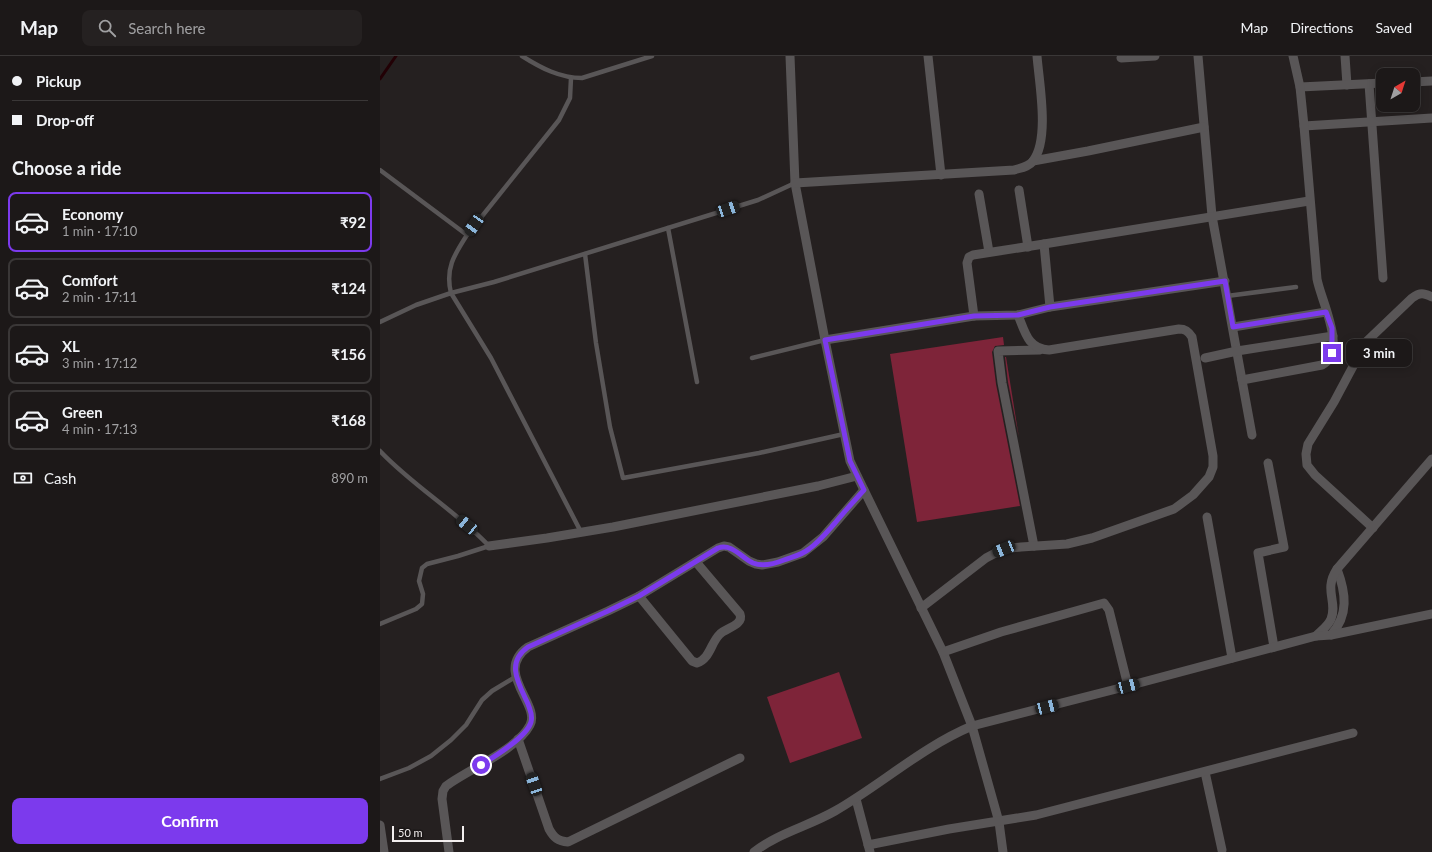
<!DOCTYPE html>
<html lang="en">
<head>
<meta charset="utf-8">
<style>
  body { margin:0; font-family:Lato,sans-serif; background:#252121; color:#f1f3f6; height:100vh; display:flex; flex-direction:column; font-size:15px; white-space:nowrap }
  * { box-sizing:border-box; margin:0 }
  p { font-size:13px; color:#a0a0a2 }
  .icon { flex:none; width:22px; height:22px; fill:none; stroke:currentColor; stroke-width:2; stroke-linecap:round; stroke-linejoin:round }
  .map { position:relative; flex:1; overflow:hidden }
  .details { display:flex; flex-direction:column; background:#1c1818; width:380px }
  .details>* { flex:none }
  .guide { display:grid; align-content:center; height:88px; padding:0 12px; background:#1c1818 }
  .needle { width:26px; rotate:39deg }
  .tools { position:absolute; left:996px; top:12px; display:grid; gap:8px }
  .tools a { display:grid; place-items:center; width:44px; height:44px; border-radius:8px; background:#1c1818; box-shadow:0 2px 10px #0003,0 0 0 1px #3a3737; font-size:20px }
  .scale { position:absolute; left:12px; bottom:10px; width:72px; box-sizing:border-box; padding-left:4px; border:2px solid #f2eeee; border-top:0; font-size:11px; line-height:14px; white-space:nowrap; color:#f2eeee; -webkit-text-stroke:3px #1b1717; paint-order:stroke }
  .end { position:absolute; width:18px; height:18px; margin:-9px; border:5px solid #7c3aed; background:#fff; box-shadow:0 0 0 2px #fff }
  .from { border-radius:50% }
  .bubble { position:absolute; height:28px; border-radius:8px; background:#1c1818; box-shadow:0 2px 10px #0003,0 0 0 1px #3a3737; font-size:13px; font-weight:700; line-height:28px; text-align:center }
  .car { position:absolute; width:12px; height:24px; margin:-12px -6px; border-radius:5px; box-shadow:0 0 3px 1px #0007; background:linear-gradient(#222 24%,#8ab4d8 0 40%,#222 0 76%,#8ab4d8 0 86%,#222 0) }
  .guide b { display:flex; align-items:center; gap:14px; height:38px; font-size:15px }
  .guide b+b { border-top:1px solid #3a3737 }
  .guide i { width:10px; height:10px; background:#f1f3f6 }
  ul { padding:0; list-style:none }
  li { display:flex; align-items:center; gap:12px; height:60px; margin:0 8px 6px; padding:0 4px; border:2px solid #3a3737; border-radius:8px }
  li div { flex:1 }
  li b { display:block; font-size:15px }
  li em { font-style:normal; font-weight:700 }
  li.current { border-color:#7c3aed }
  li>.icon { width:36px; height:36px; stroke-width:1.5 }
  h2 { padding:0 12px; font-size:18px; line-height:48px }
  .pay { display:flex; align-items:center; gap:10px; height:44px; padding:0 12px; font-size:15px }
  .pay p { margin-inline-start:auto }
  .action { display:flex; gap:8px; margin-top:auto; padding:8px 12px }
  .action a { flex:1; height:46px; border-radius:8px; background:#7c3aed; color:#fff; font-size:16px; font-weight:700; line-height:46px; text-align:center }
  header { display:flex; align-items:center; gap:24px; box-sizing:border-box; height:56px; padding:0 20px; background:#1c1818; border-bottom:1px solid #3a3737 }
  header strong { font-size:19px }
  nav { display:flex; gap:22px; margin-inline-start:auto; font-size:14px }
  .search { width:280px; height:36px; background:#252121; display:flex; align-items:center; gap:10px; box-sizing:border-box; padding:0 14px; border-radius:8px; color:#a0a0a2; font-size:15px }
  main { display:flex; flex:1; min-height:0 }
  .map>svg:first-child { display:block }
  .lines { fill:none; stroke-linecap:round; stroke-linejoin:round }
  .stream { stroke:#220005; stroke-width:3 }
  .building { fill:#7e2439 }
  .lane { stroke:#595657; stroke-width:4.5 }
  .street { stroke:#595657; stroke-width:9 }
  .route { stroke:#7c3aed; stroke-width:5 }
</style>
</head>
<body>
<header>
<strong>Map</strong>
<div class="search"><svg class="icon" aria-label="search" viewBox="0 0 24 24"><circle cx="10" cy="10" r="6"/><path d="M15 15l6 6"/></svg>Search here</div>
<nav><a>Map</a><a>Directions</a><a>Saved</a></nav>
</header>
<main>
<section class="details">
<div class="guide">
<b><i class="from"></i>Pickup</b>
<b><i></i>Drop-off</b>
</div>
<h2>Choose a ride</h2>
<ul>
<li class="current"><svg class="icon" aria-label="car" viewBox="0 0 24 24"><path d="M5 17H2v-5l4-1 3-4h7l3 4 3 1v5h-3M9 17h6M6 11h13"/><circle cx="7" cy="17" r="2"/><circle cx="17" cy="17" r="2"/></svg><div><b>Economy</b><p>1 min · 17:10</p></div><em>₹92</em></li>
<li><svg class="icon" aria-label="car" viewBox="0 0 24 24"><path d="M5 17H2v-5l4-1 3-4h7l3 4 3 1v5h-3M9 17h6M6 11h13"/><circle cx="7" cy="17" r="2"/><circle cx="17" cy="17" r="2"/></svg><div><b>Comfort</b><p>2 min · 17:11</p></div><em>₹124</em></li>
<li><svg class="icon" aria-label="car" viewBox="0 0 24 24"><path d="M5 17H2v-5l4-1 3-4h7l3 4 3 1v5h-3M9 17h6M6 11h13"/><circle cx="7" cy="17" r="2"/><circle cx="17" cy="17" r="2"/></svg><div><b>XL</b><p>3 min · 17:12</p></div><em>₹156</em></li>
<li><svg class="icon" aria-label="car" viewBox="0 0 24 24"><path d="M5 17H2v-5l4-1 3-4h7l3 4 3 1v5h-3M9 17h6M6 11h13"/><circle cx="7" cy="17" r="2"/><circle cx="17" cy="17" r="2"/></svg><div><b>Green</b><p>4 min · 17:13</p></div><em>₹168</em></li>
</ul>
<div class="pay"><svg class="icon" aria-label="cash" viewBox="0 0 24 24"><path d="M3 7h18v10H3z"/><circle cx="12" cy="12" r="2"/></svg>Cash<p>890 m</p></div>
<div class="action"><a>Confirm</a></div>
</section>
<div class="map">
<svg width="1052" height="796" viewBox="0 0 1052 796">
  <rect width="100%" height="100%" fill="#252020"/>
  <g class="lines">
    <polyline class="stream" points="0,23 16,0"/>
  </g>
  <g class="building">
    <polygon points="623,281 624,289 615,290 612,296 616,328 640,450 537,466 510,298"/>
    <polygon points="625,301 626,301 639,382 628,326"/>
    <polygon points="459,616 482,682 410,707 387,641"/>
  </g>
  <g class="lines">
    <g class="lane">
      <path d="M 142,0 C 161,12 180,22 202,22 L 272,0"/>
      <path d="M 191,22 L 190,42 L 179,64 L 87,179 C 74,199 65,213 71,237 L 111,302 L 201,476"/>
      <polyline points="0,114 87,179"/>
      <polyline points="288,172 317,326"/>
      <polyline points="205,198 216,287 230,371 243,422 379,397 464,378"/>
      <polyline points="847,240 916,231"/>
      <polyline points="0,266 36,249 71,237 114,226 378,144 415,127"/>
      <polyline points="372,302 445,284"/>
      <path d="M 0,395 C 33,430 76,455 109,490 L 78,500 L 47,508 L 42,512 L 39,525 L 43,538 L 42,548 L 36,553 L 0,568"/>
      <polyline points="0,723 29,712 51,700 71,684 86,669 102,644 112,635 137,620"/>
    </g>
    <g class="street">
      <polyline points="410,0 415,127 445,284 470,405 484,434 563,596 592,670 619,766 623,796"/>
      <polyline points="548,0 561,119"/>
      <polyline points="818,0 832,160 872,379"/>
      <polyline points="965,0 967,29"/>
      <polyline points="741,2 775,0"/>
      <polyline points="1033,26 1052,25"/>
      <polyline points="989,28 1003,222"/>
      <polyline points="920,31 1003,27"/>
      <polyline points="924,70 1052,62"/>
      <polyline points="653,105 708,95 824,71"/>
      <path d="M 415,127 L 634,114 C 640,112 649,111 653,105 C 670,83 659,26 657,0"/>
      <polyline points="639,134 648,191"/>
      <polyline points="599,138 609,196"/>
      <polyline points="664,188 670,251"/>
      <polyline points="594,260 587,207 589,201 593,199 664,188 929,145"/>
      <polyline points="853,271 946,256"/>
      <polyline points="445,284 594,260 638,259 670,251 845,225"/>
      <polyline points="825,302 857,295 953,280"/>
      <path d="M 862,324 L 942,309 C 968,295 941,245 937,223 L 924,70 L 920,31 L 913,0"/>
      <polyline points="888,407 904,491 878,497 894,591"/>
      <polyline points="827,461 852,602"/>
      <path d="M 993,472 L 935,419 L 927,409 L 926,398 L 928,388 L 954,346 L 986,286 L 1032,242 C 1040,236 1044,237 1052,241"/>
      <polyline points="109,490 167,482 233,471 438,430 477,420"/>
      <polyline points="654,490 622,327 618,295 660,294"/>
      <path d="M 259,540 L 312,605 L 317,607 C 330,603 331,586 340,578 C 346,572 364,569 360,558 L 316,506"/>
      <path d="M 541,552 L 606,502 L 623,493 L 641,491 L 687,488 L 712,482 L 794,453 L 813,439 L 829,421 L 833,411 L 833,400 L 812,281 C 808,275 805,273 799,273 L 669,294 C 648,293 645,276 638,259"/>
      <path d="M 951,579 C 969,559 966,537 957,513"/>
      <path d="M 936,580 C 942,574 948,570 951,563 C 958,546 943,534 957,513 L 1052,403"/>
      <polyline points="563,596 621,576 724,547 729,554 748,630"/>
      <path d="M 138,683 L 169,773 C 174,782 178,785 188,786 L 360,702"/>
      <polyline points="825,716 842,794"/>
      <polyline points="476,743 490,796"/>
      <polyline points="0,769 4,796"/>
      <polyline points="488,789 569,773 656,759 973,677"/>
      <path d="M 69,796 L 62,743 L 63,735 L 66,730 C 89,713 137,694 150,669 C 161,648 113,616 148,591 L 228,555 L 259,540 L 338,492 L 344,490 L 349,491 L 369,505 L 376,508 L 382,509 L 398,506 L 423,497 L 443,481 L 484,434"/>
      <path d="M 374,796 C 398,777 429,770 455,755 C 502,728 542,691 592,670 L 748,630 L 936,580 L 951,579 L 1052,558"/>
    </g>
  </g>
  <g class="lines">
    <path class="route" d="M 101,709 C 114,701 147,681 151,666 C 153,659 150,654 148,648 C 139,628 125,607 148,591 L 228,555 L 259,540 L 338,492 C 352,487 362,502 373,507 C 383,511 394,508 404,504 C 412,501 422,499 429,493 C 439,486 447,476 455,467 C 464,456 474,445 484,434 L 470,405 L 445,284 L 594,260 L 638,259 L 670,251 L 845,225 L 853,271 L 946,256 L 952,272 L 952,297"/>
  </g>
</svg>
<div class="tools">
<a><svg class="needle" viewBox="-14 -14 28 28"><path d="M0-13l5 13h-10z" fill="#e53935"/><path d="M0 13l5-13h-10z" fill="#a0a0a2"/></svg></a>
</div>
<div class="scale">50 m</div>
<i class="end from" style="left:101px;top:709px"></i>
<i class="end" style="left:952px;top:297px"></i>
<div class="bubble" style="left:966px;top:283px;width:66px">3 min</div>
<i class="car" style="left:348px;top:153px;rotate:72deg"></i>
<i class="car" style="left:94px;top:169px;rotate:215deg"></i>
<i class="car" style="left:87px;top:469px;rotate:309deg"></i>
<i class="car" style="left:624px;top:493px;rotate:248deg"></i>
<i class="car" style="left:748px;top:630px;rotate:75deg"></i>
<i class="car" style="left:667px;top:651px;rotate:76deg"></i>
<i class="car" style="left:154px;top:728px;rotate:341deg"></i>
</div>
</main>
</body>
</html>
